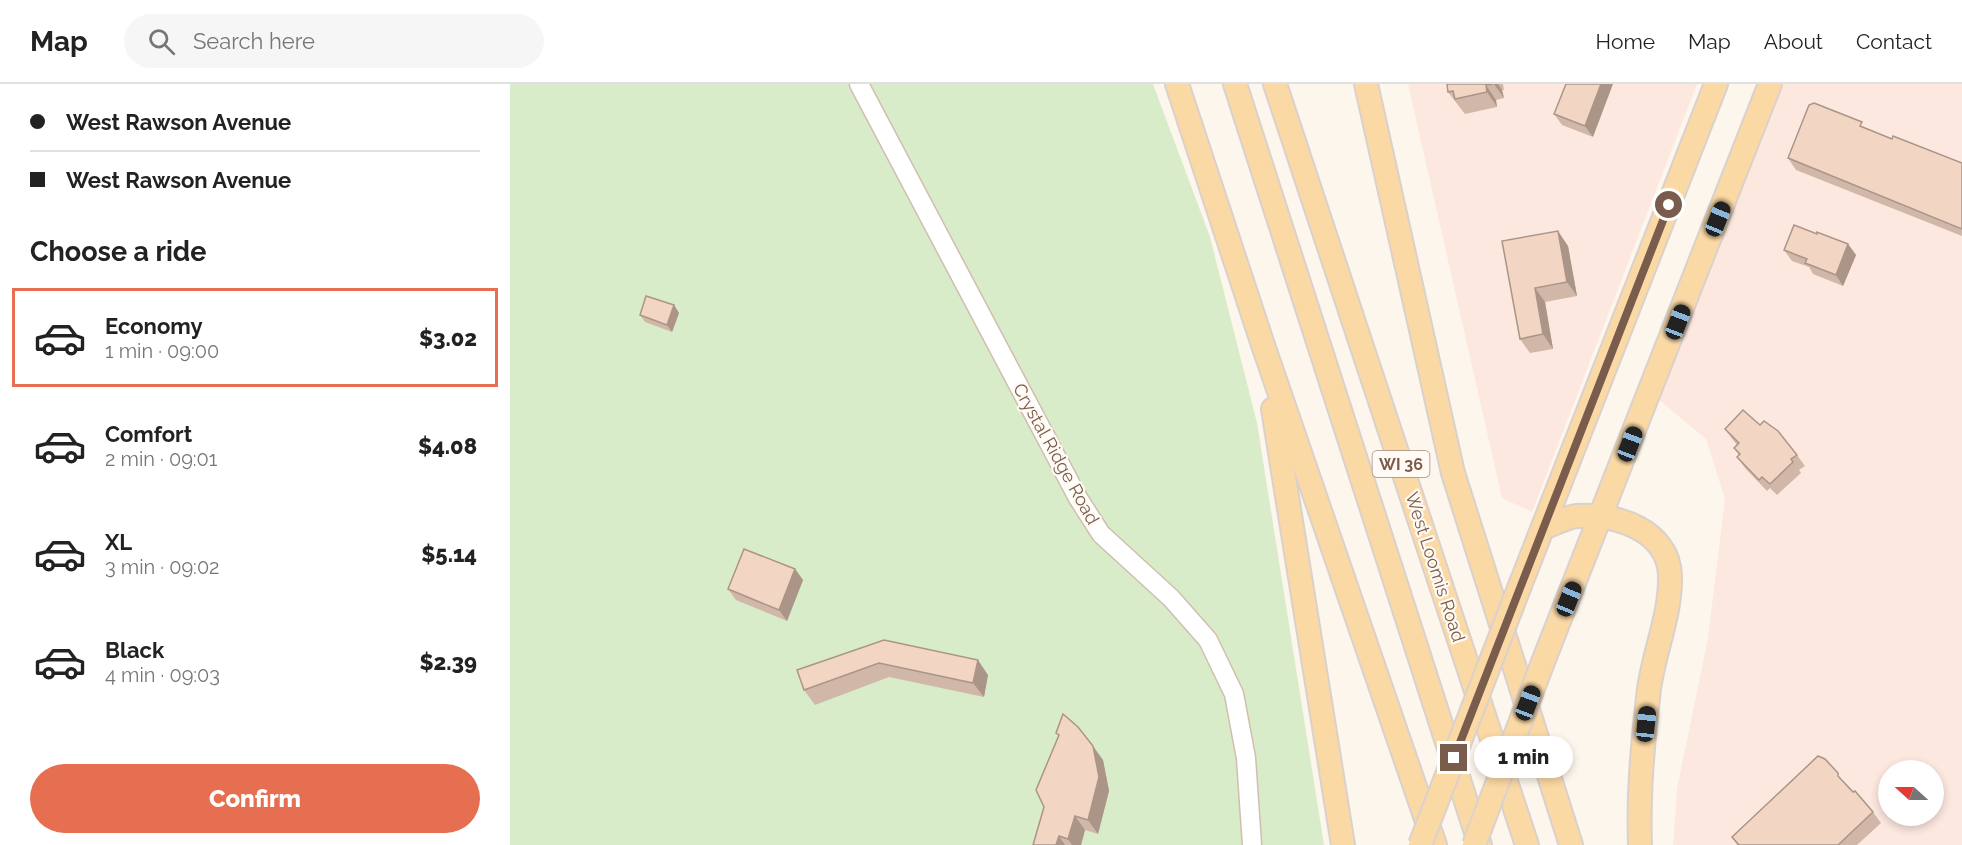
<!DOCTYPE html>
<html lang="en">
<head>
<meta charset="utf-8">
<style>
  body { margin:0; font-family:Raleway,sans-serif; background:#f6f6f6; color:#222; height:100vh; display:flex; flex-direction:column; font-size:22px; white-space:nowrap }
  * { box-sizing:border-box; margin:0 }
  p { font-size:20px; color:#767676 }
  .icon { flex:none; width:33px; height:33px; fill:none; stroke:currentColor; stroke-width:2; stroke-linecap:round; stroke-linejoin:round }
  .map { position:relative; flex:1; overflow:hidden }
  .panel { display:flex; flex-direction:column; background:#fff; width:510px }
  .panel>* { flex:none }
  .banner { display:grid; align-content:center; height:132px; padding:0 30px; background:#fff }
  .needle { width:39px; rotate:291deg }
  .controls { position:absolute; left:1368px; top:676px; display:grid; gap:12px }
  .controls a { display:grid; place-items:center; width:66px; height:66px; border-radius:50%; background:#fff; box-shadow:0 3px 9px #0003; font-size:30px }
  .end { position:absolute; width:27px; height:27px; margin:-14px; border:8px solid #7a5c4d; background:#fff; box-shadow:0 0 0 3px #fff }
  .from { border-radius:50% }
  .bubble { position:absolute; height:42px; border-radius:21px; background:#fff; box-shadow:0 3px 9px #0003; font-size:20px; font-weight:800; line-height:42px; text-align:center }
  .car { position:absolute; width:18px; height:36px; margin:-18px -9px; border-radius:8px; box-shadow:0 0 4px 2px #0007; background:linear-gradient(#222 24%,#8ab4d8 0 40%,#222 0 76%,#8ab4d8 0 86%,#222 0) }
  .banner b { display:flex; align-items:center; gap:21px; height:57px; font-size:22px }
  .banner b+b { border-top:2px solid #e0e0e0 }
  .banner i { width:15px; height:15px; background:#222 }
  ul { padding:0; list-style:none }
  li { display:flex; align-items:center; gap:18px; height:99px; margin:0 12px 9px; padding:0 18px; border:3px solid transparent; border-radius:0px }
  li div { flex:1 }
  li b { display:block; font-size:22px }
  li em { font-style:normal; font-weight:800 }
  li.current { border-color:#e76f51 }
  li>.icon { width:54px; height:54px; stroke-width:1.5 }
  h2 { padding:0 30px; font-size:27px; line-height:72px }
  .action { display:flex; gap:12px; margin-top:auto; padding:12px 30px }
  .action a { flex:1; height:69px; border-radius:36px; background:#e76f51; color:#fff; font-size:24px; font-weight:800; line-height:69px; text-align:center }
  header { display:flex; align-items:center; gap:36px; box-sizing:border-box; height:84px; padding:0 30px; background:#fff; border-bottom:2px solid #e0e0e0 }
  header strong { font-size:28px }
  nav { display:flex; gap:33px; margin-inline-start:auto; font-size:21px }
  .search { width:420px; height:54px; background:#f6f6f6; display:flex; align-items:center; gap:15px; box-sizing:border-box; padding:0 21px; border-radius:33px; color:#767676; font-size:22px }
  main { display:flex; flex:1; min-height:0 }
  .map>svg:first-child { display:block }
  .commercial { fill:#fde8e0; fill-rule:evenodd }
  .green { fill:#d8ecc9 }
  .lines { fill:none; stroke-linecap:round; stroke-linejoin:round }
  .minor-casing { stroke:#d1beb0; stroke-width:21 }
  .major-casing { stroke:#dad1cd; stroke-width:26 }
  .minor { stroke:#fff; stroke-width:18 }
  .major { stroke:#fbd9a5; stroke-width:22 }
  .major-bridge-casing { stroke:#dad1cd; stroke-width:26; stroke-linecap:butt }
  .major-bridge { stroke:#fbd9a5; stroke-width:22 }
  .wall { fill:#d1b7a8 }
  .shaded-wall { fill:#aa9588 }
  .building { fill:#f3d5c3; stroke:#aa9588; stroke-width:1.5 }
  .route { stroke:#7a5c4d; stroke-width:8 }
  .labels { text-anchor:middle; stroke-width:4.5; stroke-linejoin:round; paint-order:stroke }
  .shield { fill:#fffaf3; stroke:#a28b7f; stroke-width:1.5 }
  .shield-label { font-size:16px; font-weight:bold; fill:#7a5c4d }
  .street-label { font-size:18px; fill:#7a5c4d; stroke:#fffaf3 }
</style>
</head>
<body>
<header>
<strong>Map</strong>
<div class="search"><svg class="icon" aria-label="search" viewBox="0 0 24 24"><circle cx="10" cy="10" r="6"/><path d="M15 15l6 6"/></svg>Search here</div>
<nav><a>Home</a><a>Map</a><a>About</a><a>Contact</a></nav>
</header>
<main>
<section class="panel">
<div class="banner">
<b><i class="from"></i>West Rawson Avenue</b>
<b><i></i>West Rawson Avenue</b>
</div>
<h2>Choose a ride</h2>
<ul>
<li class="current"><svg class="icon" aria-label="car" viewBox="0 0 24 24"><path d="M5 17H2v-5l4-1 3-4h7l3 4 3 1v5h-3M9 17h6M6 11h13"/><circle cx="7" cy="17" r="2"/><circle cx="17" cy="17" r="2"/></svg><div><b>Economy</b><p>1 min · 09:00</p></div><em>$3.02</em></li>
<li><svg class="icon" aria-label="car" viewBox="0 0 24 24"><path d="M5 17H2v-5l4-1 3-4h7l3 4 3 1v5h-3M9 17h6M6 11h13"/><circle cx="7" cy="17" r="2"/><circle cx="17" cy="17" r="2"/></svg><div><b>Comfort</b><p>2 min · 09:01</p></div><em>$4.08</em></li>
<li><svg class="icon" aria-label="car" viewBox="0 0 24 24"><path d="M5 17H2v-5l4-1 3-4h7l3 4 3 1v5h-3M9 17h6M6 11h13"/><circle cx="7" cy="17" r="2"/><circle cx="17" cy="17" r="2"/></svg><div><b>XL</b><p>3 min · 09:02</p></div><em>$5.14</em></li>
<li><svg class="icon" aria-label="car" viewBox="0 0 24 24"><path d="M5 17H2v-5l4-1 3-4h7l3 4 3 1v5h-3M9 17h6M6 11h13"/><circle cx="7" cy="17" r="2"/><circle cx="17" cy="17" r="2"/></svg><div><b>Black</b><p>4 min · 09:03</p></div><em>$2.39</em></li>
</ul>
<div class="action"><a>Confirm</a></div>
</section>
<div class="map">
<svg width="1452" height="761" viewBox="0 0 1452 761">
  <rect width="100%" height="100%" fill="#fdf6ec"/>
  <g class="commercial">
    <polygon points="898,0 1187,0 1022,428 992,414"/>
    <path d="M 1269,0 L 1452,0 L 1452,761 L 1163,761 L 1167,705 L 1198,554 L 1215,415 L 1196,355 L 1149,316 ZM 1378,687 L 1424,687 L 1424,732 L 1378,732 Z"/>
  </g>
  <polygon class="green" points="0,0 643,0 700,153 747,339 814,761 0,761"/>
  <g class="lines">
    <g class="minor-casing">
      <polyline id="minor" points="349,0 568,414 591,450 661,514 698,556 724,610 736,674 742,761"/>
    </g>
    <g class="major-casing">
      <g id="major">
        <polyline points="667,0 753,261 925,761"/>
        <polyline points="725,0 970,761"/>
        <polyline points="765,0 1017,761"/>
        <polyline points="856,0 943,389 1061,761"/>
        <polyline points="763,325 833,761"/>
        <path d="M 1033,444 C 1044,440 1056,433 1067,432 C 1105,429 1159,446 1160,492 C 1161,530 1144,568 1139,605 C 1133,657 1128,709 1130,761"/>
        <polyline points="1011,499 1206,0"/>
        <polyline points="1033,578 1260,0"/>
      </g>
    </g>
    <use href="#minor" class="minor"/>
    <use href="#major" class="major"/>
    <g class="major-bridge-casing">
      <g id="major-bridge">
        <polyline points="910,761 1011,499"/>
        <polyline points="964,761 1033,578"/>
      </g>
    </g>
    <use href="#major-bridge" class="major-bridge"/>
  </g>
  <g class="wall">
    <polygon points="937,0 993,0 994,6 992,6 994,14 986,16 987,23 955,30 938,8"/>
    <polygon points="1056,0 1083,53 1052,41 1044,30"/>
    <polygon points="1356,45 1382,55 1452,79 1452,152 1286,86 1278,74"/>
    <polygon points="1307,150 1338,160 1346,171 1333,202 1303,190 1299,183 1282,177 1274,166"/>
    <polygon points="992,157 1058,162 1067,212 1035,218 1043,265 1020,269 1010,255"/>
    <polygon points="164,221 169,229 162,248 135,238 130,231"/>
    <polygon points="1250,341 1287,371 1295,382 1289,386 1291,389 1267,411 1260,404 1257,407 1235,384 1227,373 1229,371 1224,364 1227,361 1223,356 1215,345"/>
    <polygon points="285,485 293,496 277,537 226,516 218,505"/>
    <polygon points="374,556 478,591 474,613 379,593 305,621 294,606"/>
    <polygon points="546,649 593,676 599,707 588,750 575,746 571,761 523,761 534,723 549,653"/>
    <polygon points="1336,700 1363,728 1371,739 1347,761 1227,761 1222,753"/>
  </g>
  <g class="shaded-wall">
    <polygon points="984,0 988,0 992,6 994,14"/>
    <polygon points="1091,0 1103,0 1083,53 1075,42"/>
    <polygon points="976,1 986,16 987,23 977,8"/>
    <polygon points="1048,147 1058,162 1067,212 1057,198"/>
    <polygon points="1338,160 1346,171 1333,202 1326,191"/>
    <polygon points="1025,204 1035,218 1043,265 1033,250"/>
    <polygon points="164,221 169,229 162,248 157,241"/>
    <polygon points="285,485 293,496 277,537 269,526"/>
    <polygon points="468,576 478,591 474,613 463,599"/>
    <polygon points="583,662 593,676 599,707 588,750 578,736"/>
    <polygon points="565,732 575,746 571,761 562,761 558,755"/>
    <polygon points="549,752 555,761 546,761"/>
  </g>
  <g class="building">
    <polygon points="937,0 983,0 976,1 977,8 945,15 943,7 938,8"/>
    <polygon points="1056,0 1091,0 1075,42 1044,30"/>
    <polygon points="1304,19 1352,38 1350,42 1382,55 1383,52 1452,79 1452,145 1278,74 1299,21"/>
    <polygon points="1284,141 1307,150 1307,148 1338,160 1326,191 1295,179 1297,175 1274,166"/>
    <polygon points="1048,147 1057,198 1025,204 1033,250 1010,255 992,157"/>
    <polygon points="136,212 164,221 157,241 130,231"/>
    <polygon points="1233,326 1250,341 1254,337 1268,347 1287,371 1281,375 1283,378 1260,400 1252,393 1249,396 1227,373 1230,370 1224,364 1229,359 1215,345"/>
    <polygon points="234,465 285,485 269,526 218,505"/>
    <polygon points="374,556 468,576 463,599 369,579 294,606 287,586"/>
    <polygon points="553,630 568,643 583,662 589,693 578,736 565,732 558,755 549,752 546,761 523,761 534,723 526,706 549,651 546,649"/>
    <polygon points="1308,672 1315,675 1328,689 1328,692 1343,708 1345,707 1363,728 1328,761 1229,761 1222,753"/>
  </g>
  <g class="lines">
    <polyline class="route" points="944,674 1159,121"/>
  </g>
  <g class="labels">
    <rect class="shield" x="862.5" y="367" width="57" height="26" rx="4.5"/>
    <g class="shield-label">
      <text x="891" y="386">WI 36</text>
    </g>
    <g class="street-label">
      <text transform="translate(546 370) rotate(61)" y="6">Crystal Ridge Road</text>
      <text transform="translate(925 483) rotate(72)" y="6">West Loomis Road</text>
    </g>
  </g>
</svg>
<div class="controls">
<a><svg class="needle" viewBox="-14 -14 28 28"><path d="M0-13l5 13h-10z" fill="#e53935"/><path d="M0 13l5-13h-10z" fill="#767676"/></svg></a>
</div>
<i class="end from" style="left:1159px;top:121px"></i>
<i class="end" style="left:944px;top:674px"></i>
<div class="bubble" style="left:964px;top:652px;width:99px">1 min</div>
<i class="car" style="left:1208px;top:135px;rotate:22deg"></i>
<i class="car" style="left:1168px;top:238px;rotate:21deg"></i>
<i class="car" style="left:1120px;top:360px;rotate:21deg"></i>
<i class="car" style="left:1059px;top:515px;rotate:22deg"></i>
<i class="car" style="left:1018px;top:619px;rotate:21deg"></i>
<i class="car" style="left:1136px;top:640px;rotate:6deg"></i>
</div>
</main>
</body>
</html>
